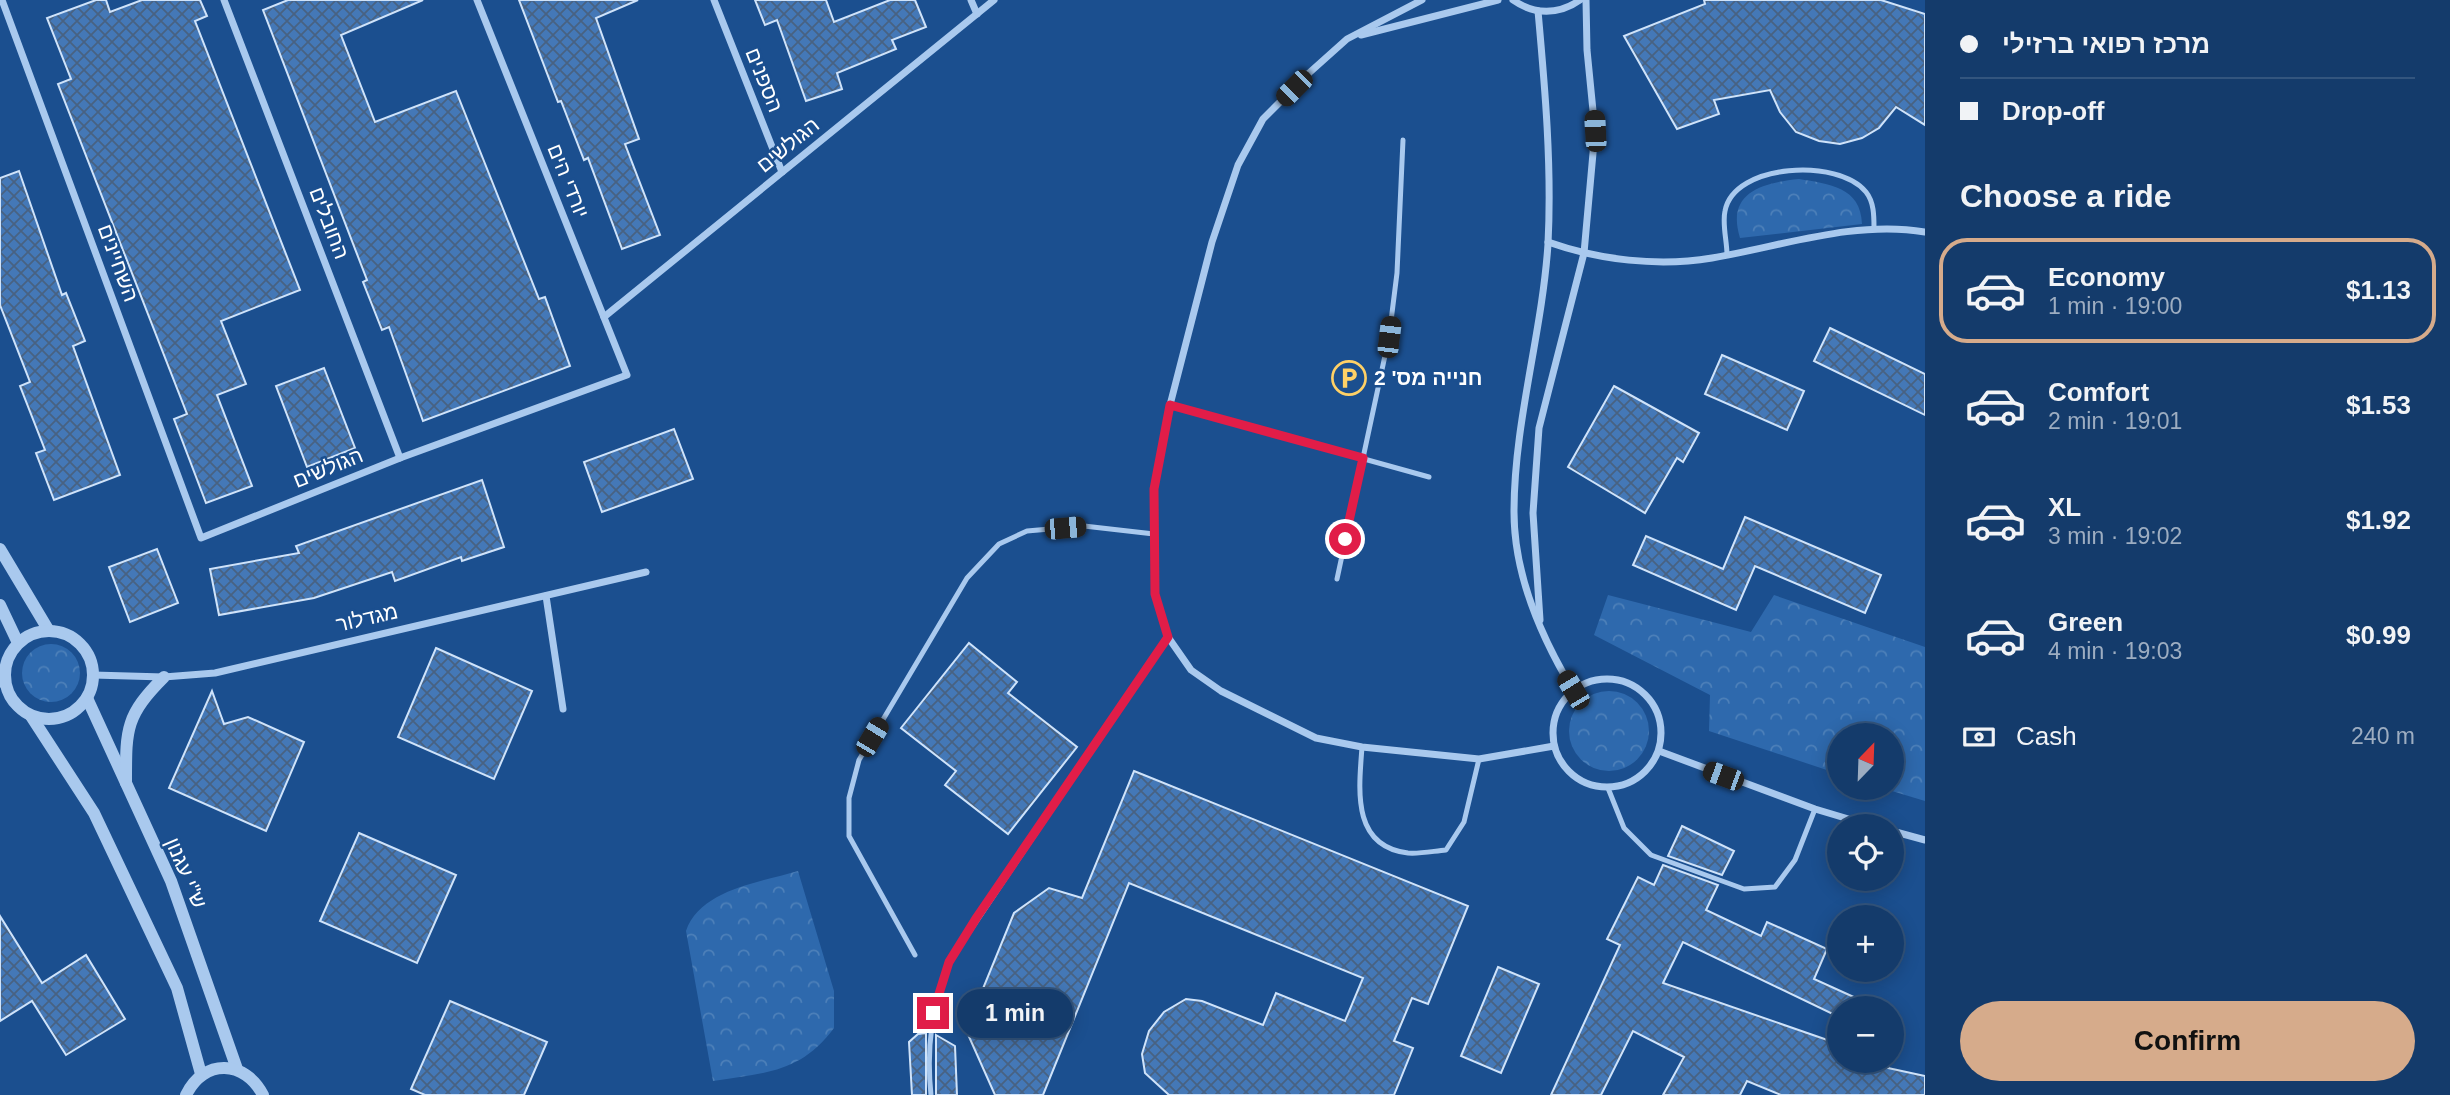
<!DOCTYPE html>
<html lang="en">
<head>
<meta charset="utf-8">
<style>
  body { margin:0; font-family:Helvetica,"Noto Sans Hebrew",sans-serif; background:#214673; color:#f1f3f6; height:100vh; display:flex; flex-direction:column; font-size:26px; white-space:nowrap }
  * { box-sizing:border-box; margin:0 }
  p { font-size:23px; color:#9dadc1 }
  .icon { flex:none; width:38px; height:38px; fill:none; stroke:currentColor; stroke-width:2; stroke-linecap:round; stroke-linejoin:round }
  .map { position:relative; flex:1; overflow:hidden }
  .drawer { display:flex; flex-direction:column; background:#143b6b; width:525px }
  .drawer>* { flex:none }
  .hud { display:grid; align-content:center; height:154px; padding:0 35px; background:#143b6b }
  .needle { width:46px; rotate:23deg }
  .buttons { position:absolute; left:1827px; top:723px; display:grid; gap:14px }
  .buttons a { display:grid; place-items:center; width:77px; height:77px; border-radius:50%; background:#143b6b; box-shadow:0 4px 18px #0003,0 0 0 2px #33557e; font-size:35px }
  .end { position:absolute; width:32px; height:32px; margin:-16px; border:9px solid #e11d48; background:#fff; box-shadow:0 0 0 4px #fff }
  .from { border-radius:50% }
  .bubble { position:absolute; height:49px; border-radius:24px; background:#143b6b; box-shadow:0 4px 18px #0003,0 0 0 2px #33557e; font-size:23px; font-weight:800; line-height:49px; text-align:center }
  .car { position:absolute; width:21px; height:42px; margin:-21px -10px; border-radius:9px; box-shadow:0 0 5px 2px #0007; background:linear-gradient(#222 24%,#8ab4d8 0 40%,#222 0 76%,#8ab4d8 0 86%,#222 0) }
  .hud b { display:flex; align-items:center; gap:24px; height:66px; font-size:26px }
  .hud b+b { border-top:2px solid #33557e }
  .hud i { width:18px; height:18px; background:#f1f3f6 }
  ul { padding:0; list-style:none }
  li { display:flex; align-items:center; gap:21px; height:105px; margin:0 14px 10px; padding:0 21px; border:4px solid transparent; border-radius:28px }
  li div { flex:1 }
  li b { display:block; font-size:26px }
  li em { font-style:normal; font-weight:800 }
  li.current { border-color:#d6ab8b }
  li>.icon { width:63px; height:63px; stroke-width:1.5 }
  h2 { padding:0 35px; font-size:32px; line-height:84px }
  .pay { display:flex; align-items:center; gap:18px; height:77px; padding:0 35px; font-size:26px }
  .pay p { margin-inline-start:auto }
  .button { display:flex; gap:14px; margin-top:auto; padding:14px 35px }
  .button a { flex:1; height:80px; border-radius:42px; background:#d6ab8b; color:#111; font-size:28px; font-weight:800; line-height:80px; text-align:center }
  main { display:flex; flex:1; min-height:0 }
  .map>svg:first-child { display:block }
  .forest { fill:url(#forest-crowns) }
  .building { fill:url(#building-cross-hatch); stroke:#cfe3fa; stroke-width:2 }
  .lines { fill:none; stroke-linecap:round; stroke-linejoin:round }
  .service { stroke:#a9c9ee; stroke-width:5 }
  .minor { stroke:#a9c9ee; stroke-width:7 }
  .tertiary { stroke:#a9c9ee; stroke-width:12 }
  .route { stroke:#e11d48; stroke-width:9 }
  .labels { text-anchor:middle; stroke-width:5; stroke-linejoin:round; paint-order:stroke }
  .street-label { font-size:21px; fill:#fff; stroke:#1b4f8f }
  .poi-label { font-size:21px; font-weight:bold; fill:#fff; stroke:#1b4f8f; text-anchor:start }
</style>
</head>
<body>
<main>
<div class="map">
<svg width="1925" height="1095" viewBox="0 0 1925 1095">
  <defs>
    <pattern id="forest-crowns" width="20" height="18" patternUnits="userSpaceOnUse" patternTransform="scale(1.75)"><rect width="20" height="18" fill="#2e69ad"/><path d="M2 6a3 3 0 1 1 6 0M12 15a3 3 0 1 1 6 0" fill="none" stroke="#4d80b9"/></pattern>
    <pattern id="building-cross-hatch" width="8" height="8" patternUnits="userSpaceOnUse" patternTransform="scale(1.75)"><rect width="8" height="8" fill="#4478b7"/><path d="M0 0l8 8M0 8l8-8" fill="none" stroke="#486282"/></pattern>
  </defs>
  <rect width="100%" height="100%" fill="#1b4f8f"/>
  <g class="forest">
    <path d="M 1799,179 C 1829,184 1861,187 1862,224 L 1740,238 C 1726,193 1761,183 1799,179 Z"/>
    <polygon points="1608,595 1751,632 1774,595 1925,647 1925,801 1882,788 1892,788 1892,735 1839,735 1839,774 1709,731 1710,695 1594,635"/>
    <circle cx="51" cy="673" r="29"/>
    <circle cx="1609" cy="731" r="40"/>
    <path d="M 798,871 L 834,991 L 834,1028 C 801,1073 764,1073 713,1081 L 686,931 C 700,889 762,882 798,871 Z"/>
  </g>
  <g class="building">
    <polygon points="96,0 106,0 110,12 142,0 200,0 207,16 195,21 300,290 221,321 246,384 217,395 252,486 206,503 174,419 187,414 58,84 71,79 47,18"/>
    <polygon points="288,0 423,0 341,35 375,122 456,91 539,299 545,297 570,366 423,421 389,327 382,330 363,282 367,280 263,10"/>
    <polygon points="519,0 638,0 596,18 639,139 625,144 660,235 622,249 588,158 584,160 561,101 558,102"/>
    <polygon points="755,0 826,0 834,22 890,0 915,0 926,27 892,40 896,49 837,73 842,89 806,101 777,20 765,25"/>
    <polygon points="1704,0 1881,0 1925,14 1925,125 1896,107 1879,128 1862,138 1840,144 1819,141 1796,132 1780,112 1770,90 1714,100 1719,114 1677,129 1624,36 1705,4"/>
    <polygon points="19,171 62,295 66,293 85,341 73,346 120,475 54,500 36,453 45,450 20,386 30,382 0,305 0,178"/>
    <polygon points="1830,328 1925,374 1925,415 1814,361"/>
    <polygon points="1722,355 1804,391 1787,430 1705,394"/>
    <polygon points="324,368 355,448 307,467 276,386"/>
    <polygon points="1614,386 1699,433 1683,462 1677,458 1645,513 1568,467"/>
    <polygon points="674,429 693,479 602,512 584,462"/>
    <polygon points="482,480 504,547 462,561 461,557 395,581 392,572 314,598 219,615 210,569 299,553 296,546"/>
    <polygon points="1745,517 1881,575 1865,613 1755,566 1736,610 1633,565 1646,536 1723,569"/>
    <polygon points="157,549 178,603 130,622 109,567"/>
    <polygon points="969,643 1017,682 1008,693 1077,747 1008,834 945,785 956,771 901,728"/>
    <polygon points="436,648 532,691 494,779 398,737"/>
    <polygon points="212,691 224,724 248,717 304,742 266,831 169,788"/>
    <polygon points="1134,771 1468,906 1428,1004 1412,998 1394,1041 1413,1048 1394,1095 1169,1095 1145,1073 1142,1054 1149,1031 1164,1012 1186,999 1202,1001 1263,1025 1276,993 1345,1021 1363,978 1129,883 1043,1095 995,1095 966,1030 1014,913 1049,888 1082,898"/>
    <polygon points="1682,826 1734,851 1722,875 1668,856"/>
    <polygon points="359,833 456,875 417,963 320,921"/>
    <polygon points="1663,865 1718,885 1706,910 1761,936 1767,922 1827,949 1814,979 1878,1008 1839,1008 1839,1017 1683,942 1663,983 1839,1044 1839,1060 1891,1060 1888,1068 1925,1076 1925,1095 1781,1095 1747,1081 1740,1095 1663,1095 1684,1057 1633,1031 1601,1095 1551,1095 1620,945 1607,939 1638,877 1654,885"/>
    <polygon points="0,916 42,983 86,955 125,1019 66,1055 32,1001 0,1021"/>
    <polygon points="1498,967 1539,984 1501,1073 1461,1056"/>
    <polygon points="450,1001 547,1042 524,1095 425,1095 411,1089"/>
    <polygon points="926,1033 926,1095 912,1095 909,1042 918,1034"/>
    <polygon points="936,1035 955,1046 957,1095 936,1095"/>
  </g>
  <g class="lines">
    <g class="service">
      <path d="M 1727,255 C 1727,241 1722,224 1725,211 C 1734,163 1839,158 1866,192 C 1874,202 1874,216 1874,228"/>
      <polyline points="1170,405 1429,477"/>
      <polyline points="1337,579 1389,337 1397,273 1403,140"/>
      <path d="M 1362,747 C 1359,789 1351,846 1408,853 C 1420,854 1434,851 1446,850 L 1464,822 L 1479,759"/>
      <polyline points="1608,788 1624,828 1651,855 1744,889 1775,887 1795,860 1815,809"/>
      <polyline points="915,955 849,836 849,798 859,760 967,578 999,544 1027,531 1084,526 1154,534"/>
      <path d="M 931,1095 C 926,1047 932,1007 949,962 L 1168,637"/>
    </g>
    <g class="minor">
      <polyline points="2,0 201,538 400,458 627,375 477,0"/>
      <polyline points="224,0 400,458"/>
      <polyline points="714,0 782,172"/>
      <polyline points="971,0 977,14"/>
      <polyline points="1422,0 1347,39 1309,73 1263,119 1238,165 1212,242 1170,405 1154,489 1155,594 1168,637 1191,670 1221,691 1316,738 1362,747 1479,759 1554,746"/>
      <path d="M 1513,0 C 1534,15 1559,15 1580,0"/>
      <path d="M 1538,11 C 1545,88 1552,167 1548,244 C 1542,334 1514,422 1514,512 C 1514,576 1541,637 1573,690"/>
      <polyline points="1361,35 1498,0"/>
      <path d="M 1548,242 C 1599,260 1658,267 1712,258 C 1782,246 1855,220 1925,232"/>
      <polyline points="604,317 994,0"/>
      <polyline points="546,596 563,709"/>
      <polyline points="1540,620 1533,513 1539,428 1584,253 1595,131 1587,50 1586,0"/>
      <polyline points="93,675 164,677 215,673 646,572"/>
      <circle cx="1607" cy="733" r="54"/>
      <polyline points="0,684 5,683"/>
      <polyline points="1659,751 1815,809 1872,826"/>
      <polyline points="1892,831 1925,840"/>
    </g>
    <g class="tertiary">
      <polyline points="0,549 49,631"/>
      <polyline points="0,605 18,643"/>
      <circle cx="49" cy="675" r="44"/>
      <polyline points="87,698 171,881 237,1069"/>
      <polyline points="31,716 94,813 177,988 201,1074"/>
      <path d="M 126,783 C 126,729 125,716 164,677"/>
      <path d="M 186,1095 C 204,1058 245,1060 263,1095"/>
    </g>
  </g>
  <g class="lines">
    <polyline class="route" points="933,1013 949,962 977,917 1168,637 1155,594 1154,489 1170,405 1363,458 1345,539"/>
  </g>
  <defs>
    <g id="parking-ring" transform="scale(1.75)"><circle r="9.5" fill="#1b4f8f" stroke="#ffd166" stroke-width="1.5"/><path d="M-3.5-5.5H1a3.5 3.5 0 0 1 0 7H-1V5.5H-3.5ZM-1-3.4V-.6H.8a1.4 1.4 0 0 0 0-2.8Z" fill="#ffd166"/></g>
  </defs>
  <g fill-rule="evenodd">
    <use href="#parking-ring" x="1349" y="378"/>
  </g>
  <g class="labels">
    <g class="street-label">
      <text transform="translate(764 80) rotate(68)" y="7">הספנים</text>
      <text transform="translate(788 145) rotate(-39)" y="7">הגולשים</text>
      <text transform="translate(568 181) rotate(68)" y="7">יורדי הים</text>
      <text transform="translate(329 223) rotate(69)" y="7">החובלים</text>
      <text transform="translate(118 263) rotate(70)" y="7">השחיינים</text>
      <text transform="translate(328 468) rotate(-22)" y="7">הגולשים</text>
      <text transform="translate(367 618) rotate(-13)" y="7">מגדלור</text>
      <text transform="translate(186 873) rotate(67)" y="7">ש"י עגנון</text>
    </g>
    <g class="poi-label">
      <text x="1374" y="385">חנייה מס' 2</text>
    </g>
  </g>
</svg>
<div class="buttons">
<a><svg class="needle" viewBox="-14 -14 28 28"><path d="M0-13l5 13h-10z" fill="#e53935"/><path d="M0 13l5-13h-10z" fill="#9dadc1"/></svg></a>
<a><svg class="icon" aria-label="locate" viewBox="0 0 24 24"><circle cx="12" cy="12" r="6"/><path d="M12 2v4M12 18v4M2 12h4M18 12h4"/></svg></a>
<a>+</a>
<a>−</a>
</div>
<i class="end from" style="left:1345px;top:539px"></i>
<i class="end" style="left:933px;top:1013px"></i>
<div class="bubble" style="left:957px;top:989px;width:116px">1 min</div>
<i class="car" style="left:1294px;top:88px;rotate:225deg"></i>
<i class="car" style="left:1595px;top:131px;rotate:357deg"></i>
<i class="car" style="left:1389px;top:337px;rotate:7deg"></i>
<i class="car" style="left:1065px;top:528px;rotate:85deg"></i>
<i class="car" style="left:1573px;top:690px;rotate:329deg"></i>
<i class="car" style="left:872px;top:737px;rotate:31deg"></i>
<i class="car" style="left:1723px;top:776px;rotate:290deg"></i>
</div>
<section class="drawer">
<div class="hud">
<b><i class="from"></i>מרכז רפואי ברזילי</b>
<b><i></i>Drop-off</b>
</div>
<h2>Choose a ride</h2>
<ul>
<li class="current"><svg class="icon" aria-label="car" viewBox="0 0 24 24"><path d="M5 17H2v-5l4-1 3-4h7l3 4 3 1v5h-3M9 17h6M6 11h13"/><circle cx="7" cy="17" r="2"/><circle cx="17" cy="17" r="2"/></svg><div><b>Economy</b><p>1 min · 19:00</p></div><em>$1.13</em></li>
<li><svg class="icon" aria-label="car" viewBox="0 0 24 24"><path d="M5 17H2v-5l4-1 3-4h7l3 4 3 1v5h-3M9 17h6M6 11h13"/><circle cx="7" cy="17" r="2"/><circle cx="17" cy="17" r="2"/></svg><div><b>Comfort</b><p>2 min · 19:01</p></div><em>$1.53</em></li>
<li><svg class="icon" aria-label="car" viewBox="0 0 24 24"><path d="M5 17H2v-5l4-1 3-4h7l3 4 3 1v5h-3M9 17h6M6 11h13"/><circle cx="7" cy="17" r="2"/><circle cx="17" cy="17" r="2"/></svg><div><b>XL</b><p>3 min · 19:02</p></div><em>$1.92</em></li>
<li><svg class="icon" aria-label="car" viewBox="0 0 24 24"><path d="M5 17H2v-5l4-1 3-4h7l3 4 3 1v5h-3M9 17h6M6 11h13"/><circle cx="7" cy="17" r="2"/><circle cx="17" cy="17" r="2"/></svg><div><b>Green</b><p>4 min · 19:03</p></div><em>$0.99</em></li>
</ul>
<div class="pay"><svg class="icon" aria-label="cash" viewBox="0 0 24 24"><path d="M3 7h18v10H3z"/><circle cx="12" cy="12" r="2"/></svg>Cash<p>240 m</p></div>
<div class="button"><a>Confirm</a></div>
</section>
</main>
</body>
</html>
